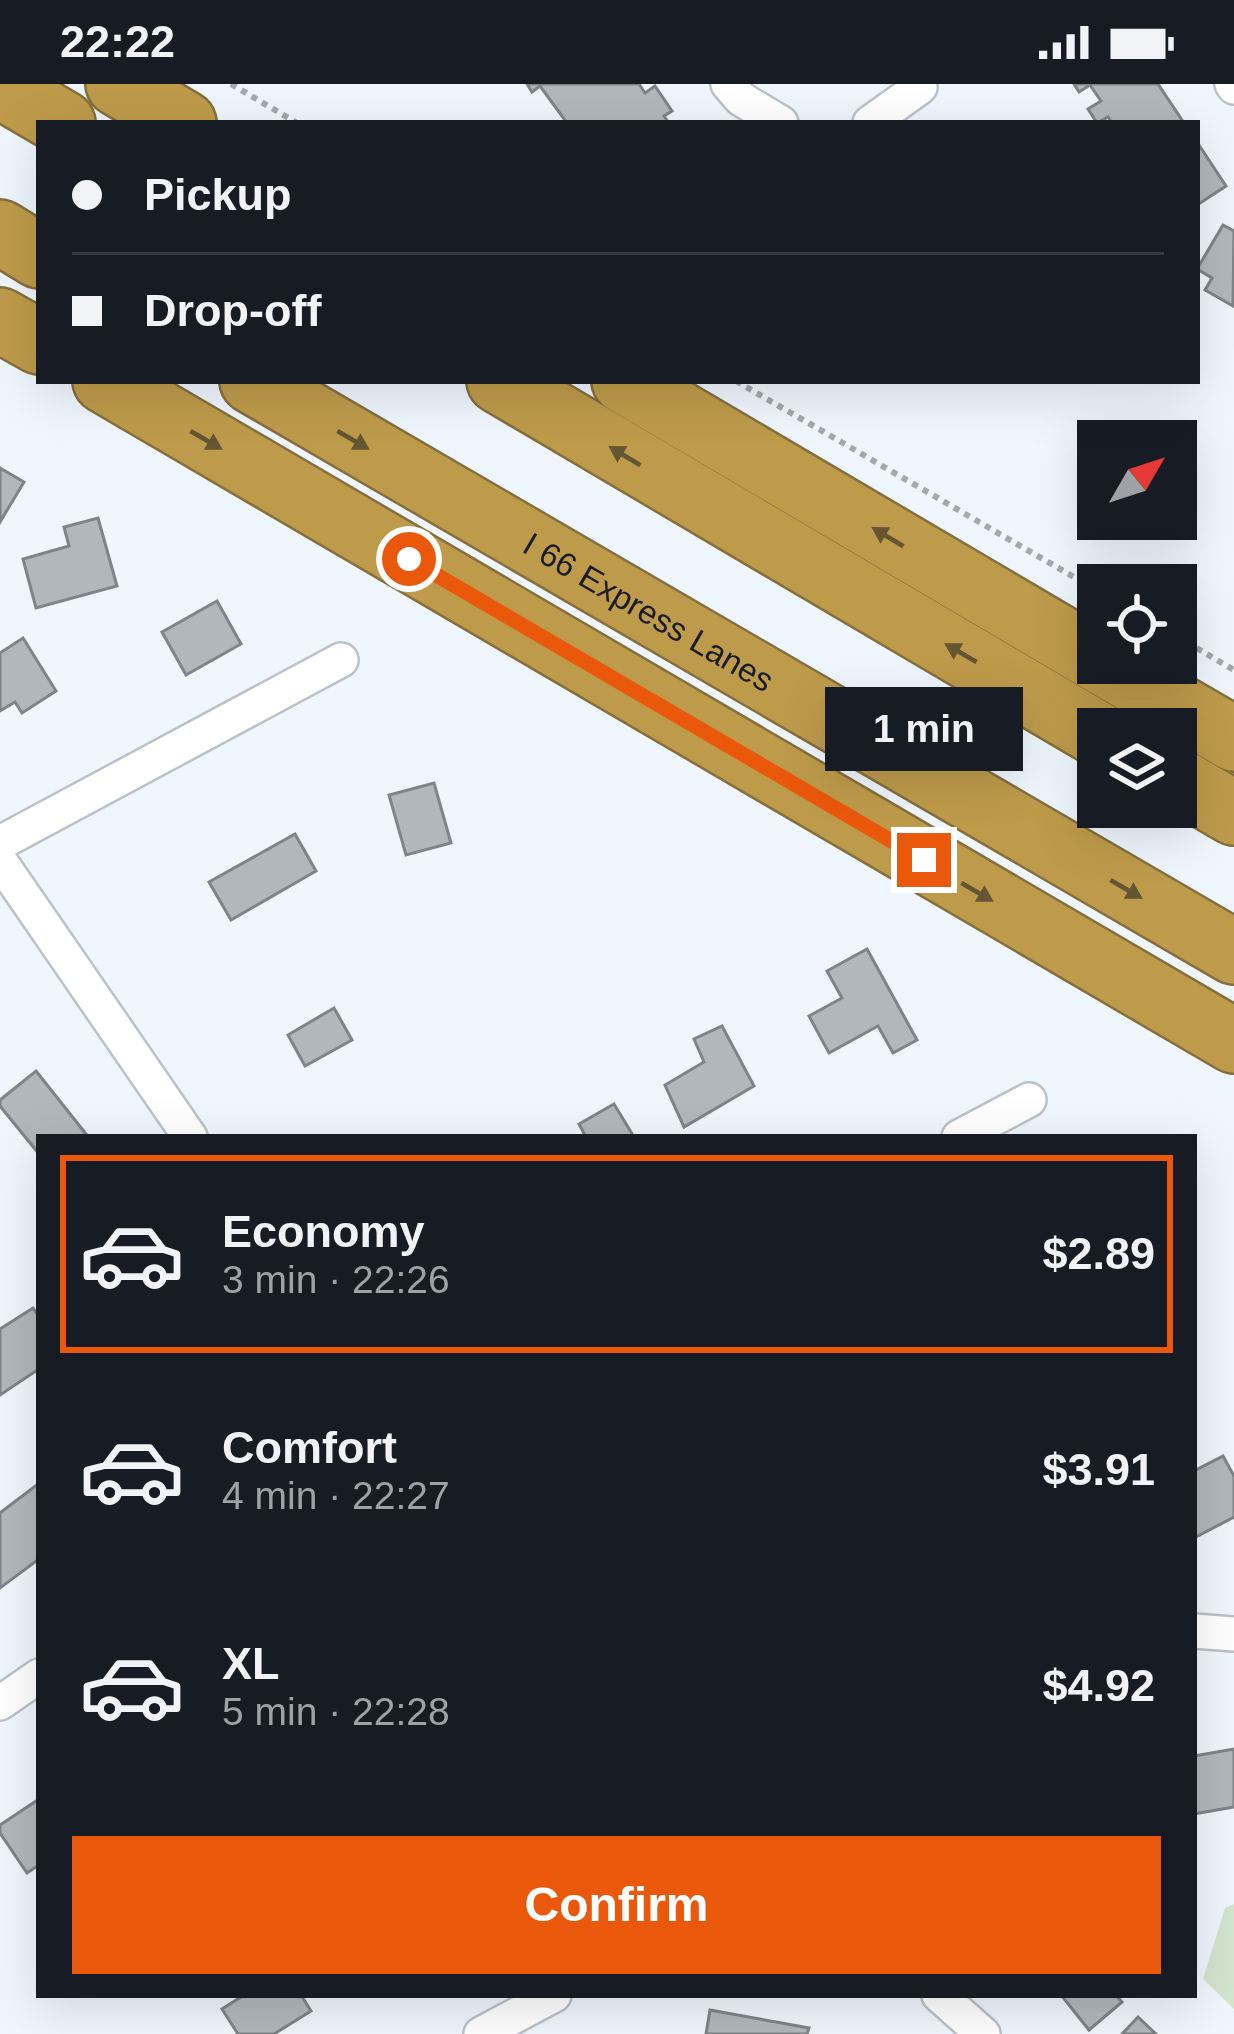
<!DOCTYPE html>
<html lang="en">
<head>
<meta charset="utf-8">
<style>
  body { margin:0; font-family:Arial,sans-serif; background:#242831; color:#f1f3f6; height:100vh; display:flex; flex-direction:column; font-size:45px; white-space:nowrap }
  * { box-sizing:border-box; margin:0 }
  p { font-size:39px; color:#9ea1a6 }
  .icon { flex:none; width:66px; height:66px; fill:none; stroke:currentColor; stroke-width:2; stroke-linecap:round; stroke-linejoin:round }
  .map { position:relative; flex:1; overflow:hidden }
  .panel { position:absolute; left:36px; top:1050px; width:1161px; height:864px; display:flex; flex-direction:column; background:#171b24; border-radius:0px; box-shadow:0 12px 48px #0002 }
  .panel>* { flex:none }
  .guide { position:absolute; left:36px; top:36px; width:1164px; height:264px; border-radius:0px; box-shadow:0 12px 48px #0002; display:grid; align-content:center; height:264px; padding:0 36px; background:#171b24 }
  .needle { width:78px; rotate:51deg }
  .controls { position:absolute; left:1077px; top:336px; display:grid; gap:24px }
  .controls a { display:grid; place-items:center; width:120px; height:120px; border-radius:0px; background:#171b24; box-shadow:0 12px 48px #0002; font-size:60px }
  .end { position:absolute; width:54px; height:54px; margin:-27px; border:15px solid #ea580c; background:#fff; box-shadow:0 0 0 6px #fff }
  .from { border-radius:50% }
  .bubble { position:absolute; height:84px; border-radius:0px; background:#171b24; box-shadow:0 12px 48px #0002; font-size:39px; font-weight:700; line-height:84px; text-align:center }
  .guide b { display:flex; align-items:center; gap:42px; height:114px; font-size:45px }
  .guide b+b { border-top:3px solid #363941 }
  .guide i { width:30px; height:30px; background:#f1f3f6 }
  ul { padding:21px 0 0; list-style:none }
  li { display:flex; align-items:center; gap:36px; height:198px; margin:0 24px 18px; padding:0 12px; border:6px solid transparent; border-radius:0px }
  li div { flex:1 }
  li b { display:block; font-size:45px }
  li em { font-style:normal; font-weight:700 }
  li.active { border-color:#ea580c }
  li>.icon { width:108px; height:108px; stroke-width:1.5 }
  .primary-button { display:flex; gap:24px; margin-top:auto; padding:24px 36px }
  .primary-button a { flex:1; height:138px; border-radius:0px; background:#ea580c; color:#fff; font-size:48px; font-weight:700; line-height:138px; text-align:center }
  .status { display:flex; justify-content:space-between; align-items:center; height:84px; padding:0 60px; background:#171b24; direction:ltr }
  .status svg { height:33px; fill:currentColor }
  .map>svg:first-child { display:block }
  .green { fill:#d3e4cf }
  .building { fill:#b2b7be; stroke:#7e848a; stroke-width:3 }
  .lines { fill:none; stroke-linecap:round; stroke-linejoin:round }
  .minor-casing { stroke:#bcc2c9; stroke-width:38 }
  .motorway-casing { stroke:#856f3c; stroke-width:68 }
  .path { stroke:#a3a8ae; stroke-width:6; stroke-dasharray:6 6; stroke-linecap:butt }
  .minor { stroke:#fff; stroke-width:33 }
  .motorway { stroke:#be9b4b; stroke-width:63 }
  .oneway { fill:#645533 }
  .route { stroke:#ea580c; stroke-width:15 }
  .labels { text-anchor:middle; stroke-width:10; stroke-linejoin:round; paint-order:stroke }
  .street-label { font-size:33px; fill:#1a1c1f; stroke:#fff }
</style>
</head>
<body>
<div class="status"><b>22:22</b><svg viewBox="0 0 49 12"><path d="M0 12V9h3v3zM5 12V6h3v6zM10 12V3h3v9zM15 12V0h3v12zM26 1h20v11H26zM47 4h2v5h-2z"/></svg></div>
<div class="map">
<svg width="1234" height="1950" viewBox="0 0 1234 1950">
  <rect width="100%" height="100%" fill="#f0f6fe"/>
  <polygon class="green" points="1234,1820 1234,1925 1203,1895 1225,1824"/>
  <g class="building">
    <polygon points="527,0 639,0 645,9 655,2 672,27 664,32 669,39 567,39 540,2 532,8"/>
    <polygon points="1074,0 1158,0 1184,39 1112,39 1108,33 1097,39 1088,25 1101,17 1090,1 1079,8"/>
    <polygon points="1197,58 1226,102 1197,121"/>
    <polygon points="1223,141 1234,147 1233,222 1205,206 1212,194 1197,185"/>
    <polygon points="0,384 24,398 0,438"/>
    <polygon points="98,434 117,502 36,524 23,475 69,462 64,443"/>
    <polygon points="217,517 241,560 186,591 162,548"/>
    <polygon points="23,554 56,607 22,629 15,618 0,627 0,569"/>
    <polygon points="434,699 451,759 406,771 389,711"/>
    <polygon points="295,750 316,787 231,836 209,798"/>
    <polygon points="867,865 917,956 893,969 878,942 829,969 809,932 842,914 827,887"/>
    <polygon points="334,924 352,956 305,982 288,951"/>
    <polygon points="722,942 754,1002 684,1043 665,1001 704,978 694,955"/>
    <polygon points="36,987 86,1050 83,1053 39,1053 39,1070 0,1022 0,1016"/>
    <polygon points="614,1020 634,1053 586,1053 579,1040"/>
    <polygon points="33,1224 39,1233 39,1285 0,1311 0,1245"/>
    <polygon points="1223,1372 1234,1392 1234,1433 1194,1454 1194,1387"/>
    <polygon points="38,1400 39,1475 0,1504 0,1429"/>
    <polygon points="1234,1665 1234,1723 1194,1730 1194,1672"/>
    <polygon points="39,1715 39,1781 27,1789 0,1749 0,1741"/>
    <polygon points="244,1911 301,1911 311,1927 274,1950 238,1950 222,1925"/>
    <polygon points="1061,1911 1116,1911 1122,1918 1089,1946"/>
    <polygon points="710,1926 809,1944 807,1950 706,1950"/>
    <polygon points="1138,1933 1156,1950 1122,1950"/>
  </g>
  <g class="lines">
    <g class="minor-casing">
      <g id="minor">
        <polyline points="728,0 741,15 781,39"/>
        <polyline points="1232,0 1234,3"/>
        <polyline points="870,39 920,3"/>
        <polyline points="0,759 341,576"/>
        <polyline points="0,777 190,1053"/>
        <polyline points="959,1053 1029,1016"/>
        <polyline points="1194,1547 1234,1550"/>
        <polyline points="0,1619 39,1592"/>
        <polyline points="939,1911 983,1950"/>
        <polyline points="481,1950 554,1911"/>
      </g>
    </g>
    <g class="motorway-casing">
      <g id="motorway">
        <polyline points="118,0 184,39"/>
        <polyline points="0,2 63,39"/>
        <polyline points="0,148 39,172"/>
        <polyline points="0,236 39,258"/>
        <polyline points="105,297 1234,957"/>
        <path id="s1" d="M 252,297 L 1234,868"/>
        <polyline points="499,297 1098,650"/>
        <polyline points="624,297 1098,576"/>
        <polyline points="1103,579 1234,655"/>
        <polyline points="1176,695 1234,729"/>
      </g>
    </g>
    <g class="path">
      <polyline points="231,0 297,39"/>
      <polyline points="736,297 1098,507"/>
      <polyline points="1176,552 1234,586"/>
    </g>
    <use href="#minor" class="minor"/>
    <use href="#motorway" class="motorway"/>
  </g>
  <defs><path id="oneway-solid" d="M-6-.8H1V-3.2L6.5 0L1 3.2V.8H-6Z" transform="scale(3)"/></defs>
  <g class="oneway">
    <use href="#oneway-solid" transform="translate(206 356) rotate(30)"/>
    <use href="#oneway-solid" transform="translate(353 356) rotate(30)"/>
    <use href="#oneway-solid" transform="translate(625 372) rotate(-149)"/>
    <use href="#oneway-solid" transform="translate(888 453) rotate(-149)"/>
    <use href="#oneway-solid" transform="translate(961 569) rotate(-150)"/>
    <use href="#oneway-solid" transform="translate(1126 805) rotate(30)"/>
    <use href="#oneway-solid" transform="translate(977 808) rotate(30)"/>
  </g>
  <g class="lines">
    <polyline class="route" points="409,475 924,776"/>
  </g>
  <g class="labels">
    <g class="street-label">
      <text dy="12" stroke="none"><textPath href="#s1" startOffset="459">I 66 Express Lanes</textPath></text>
    </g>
  </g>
</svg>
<div class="controls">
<a><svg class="needle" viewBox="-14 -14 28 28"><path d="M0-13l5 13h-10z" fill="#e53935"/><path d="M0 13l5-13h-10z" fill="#9ea1a6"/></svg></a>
<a><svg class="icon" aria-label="locate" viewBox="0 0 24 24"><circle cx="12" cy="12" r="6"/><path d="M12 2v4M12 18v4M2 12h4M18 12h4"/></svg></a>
<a><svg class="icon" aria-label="layers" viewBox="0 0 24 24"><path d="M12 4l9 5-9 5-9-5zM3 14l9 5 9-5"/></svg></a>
</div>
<i class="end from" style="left:409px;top:475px"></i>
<i class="end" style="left:924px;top:776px"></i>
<div class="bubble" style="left:825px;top:603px;width:198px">1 min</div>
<div class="guide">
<b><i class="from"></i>Pickup</b>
<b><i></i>Drop-off</b>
</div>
<section class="panel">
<ul>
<li class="active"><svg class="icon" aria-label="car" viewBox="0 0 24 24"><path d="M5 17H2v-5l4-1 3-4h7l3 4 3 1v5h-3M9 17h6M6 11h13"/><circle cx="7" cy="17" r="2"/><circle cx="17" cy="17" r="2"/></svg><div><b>Economy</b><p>3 min · 22:26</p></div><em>$2.89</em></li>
<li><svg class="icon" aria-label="car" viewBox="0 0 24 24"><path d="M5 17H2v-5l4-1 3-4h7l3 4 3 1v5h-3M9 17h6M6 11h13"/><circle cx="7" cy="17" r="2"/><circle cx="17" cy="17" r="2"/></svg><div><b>Comfort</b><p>4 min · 22:27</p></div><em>$3.91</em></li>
<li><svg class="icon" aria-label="car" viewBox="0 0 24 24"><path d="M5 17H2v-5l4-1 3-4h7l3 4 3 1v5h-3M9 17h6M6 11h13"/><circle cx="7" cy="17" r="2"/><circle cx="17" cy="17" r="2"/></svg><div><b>XL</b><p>5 min · 22:28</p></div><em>$4.92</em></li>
</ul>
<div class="primary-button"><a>Confirm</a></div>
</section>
</div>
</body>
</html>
